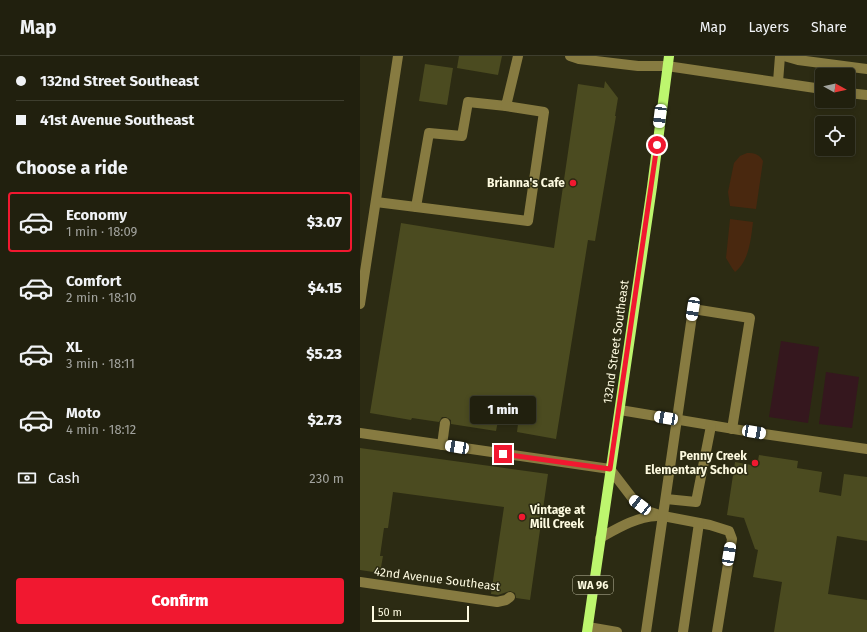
<!DOCTYPE html>
<html lang="en">
<head>
<meta charset="utf-8">
<style>
  body { margin:0; font-family:"Fira Sans",sans-serif; background:#2d2d1c; color:#f1f3f6; height:100vh; display:flex; flex-direction:column; font-size:15px; white-space:nowrap }
  * { box-sizing:border-box; margin:0 }
  p { font-size:13px; color:#a2a39e }
  .icon { flex:none; width:22px; height:22px; fill:none; stroke:currentColor; stroke-width:2; stroke-linecap:round; stroke-linejoin:round }
  .map { position:relative; flex:1; overflow:hidden }
  .panel { display:flex; flex-direction:column; background:#21200e; width:360px }
  .panel>* { flex:none }
  .hud { display:grid; align-content:center; height:88px; padding:0 16px; background:#21200e }
  .needle { width:26px; rotate:98deg }
  .tools { position:absolute; left:455px; top:12px; display:grid; gap:8px }
  .tools a { display:grid; place-items:center; width:40px; height:40px; border-radius:4px; background:#21200e; box-shadow:0 2px 6px #0003,0 0 0 1px #3e3e2e; font-size:20px }
  .scale { position:absolute; left:12px; bottom:10px; width:97px; box-sizing:border-box; padding-left:4px; border:2px solid #fdfae0; border-top:0; font-size:11px; line-height:14px; white-space:nowrap; color:#fdfae0; -webkit-text-stroke:3px #2c2b13; paint-order:stroke }
  .end { position:absolute; width:18px; height:18px; margin:-9px; border:5px solid #f11830; background:#fff; box-shadow:0 0 0 2px #fff }
  .from { border-radius:50% }
  .bubble { position:absolute; height:28px; border-radius:4px; background:#21200e; box-shadow:0 2px 6px #0003,0 0 0 1px #3e3e2e; font-size:13px; font-weight:800; line-height:28px; text-align:center }
  .car { position:absolute; width:12px; height:24px; margin:-12px -6px; border-radius:5px; box-shadow:0 0 3px 1px #0007; background:linear-gradient(#fff 24%,#345 0 40%,#fff 0 76%,#345 0 86%,#fff 0) }
  .hud b { display:flex; align-items:center; gap:14px; height:38px; font-size:15px }
  .hud b+b { border-top:1px solid #3e3e2e }
  .hud i { width:10px; height:10px; background:#f1f3f6 }
  ul { padding:0; list-style:none }
  li { display:flex; align-items:center; gap:12px; height:60px; margin:0 8px 6px; padding:0 8px; border:2px solid transparent; border-radius:4px }
  li div { flex:1 }
  li b { display:block; font-size:15px }
  li em { font-style:normal; font-weight:800 }
  li.current { border-color:#f11830 }
  li>.icon { width:36px; height:36px; stroke-width:1.5 }
  h2 { padding:0 16px; font-size:18px; line-height:48px }
  .pay { display:flex; align-items:center; gap:10px; height:44px; padding:0 16px; font-size:15px }
  .pay p { margin-inline-start:auto }
  .primary-button { display:flex; gap:8px; margin-top:auto; padding:8px 16px }
  .primary-button a { flex:1; height:46px; border-radius:4px; background:#f11830; color:#fff; font-size:16px; font-weight:800; line-height:46px; text-align:center }
  header { display:flex; align-items:center; gap:24px; box-sizing:border-box; height:56px; padding:0 20px; background:#21200e; border-bottom:1px solid #3e3e2e }
  header strong { font-size:19px }
  nav { display:flex; gap:22px; margin-inline-start:auto; font-size:14px }
  main { display:flex; flex:1; min-height:0 }
  .map>svg:first-child { display:block }
  .green { fill:#35171e }
  .water { fill:#49280f }
  .building { fill:#4b4b20 }
  .lines { fill:none; stroke-linecap:round; stroke-linejoin:round }
  .minor { stroke:#877b41; stroke-width:10 }
  .major { stroke:#bdf66e; stroke-width:10 }
  .route { stroke:#f11830; stroke-width:5 }
  .poi-dot { fill:#f11830; stroke:#2c2b13; stroke-width:1.5 }
  .labels { text-anchor:middle; stroke-width:3; stroke-linejoin:round; paint-order:stroke }
  .shield { fill:#2c2b13; stroke:#bebca2; stroke-width:1 }
  .shield-label { font-size:11px; font-weight:bold; fill:#fdfae0 }
  .poi-label { font-size:12px; font-weight:bold; fill:#fdfae0; stroke:#2c2b13; text-anchor:end }
  .street-label { font-size:12px; fill:#fdfae0; stroke:#2c2b13 }
</style>
</head>
<body>
<header>
<strong>Map</strong>
<nav><a>Map</a><a>Layers</a><a>Share</a></nav>
</header>
<main>
<section class="panel">
<div class="hud">
<b><i class="from"></i>132nd Street Southeast</b>
<b><i></i>41st Avenue Southeast</b>
</div>
<h2>Choose a ride</h2>
<ul>
<li class="current"><svg class="icon" aria-label="car" viewBox="0 0 24 24"><path d="M5 17H2v-5l4-1 3-4h7l3 4 3 1v5h-3M9 17h6M6 11h13"/><circle cx="7" cy="17" r="2"/><circle cx="17" cy="17" r="2"/></svg><div><b>Economy</b><p>1 min · 18:09</p></div><em>$3.07</em></li>
<li><svg class="icon" aria-label="car" viewBox="0 0 24 24"><path d="M5 17H2v-5l4-1 3-4h7l3 4 3 1v5h-3M9 17h6M6 11h13"/><circle cx="7" cy="17" r="2"/><circle cx="17" cy="17" r="2"/></svg><div><b>Comfort</b><p>2 min · 18:10</p></div><em>$4.15</em></li>
<li><svg class="icon" aria-label="car" viewBox="0 0 24 24"><path d="M5 17H2v-5l4-1 3-4h7l3 4 3 1v5h-3M9 17h6M6 11h13"/><circle cx="7" cy="17" r="2"/><circle cx="17" cy="17" r="2"/></svg><div><b>XL</b><p>3 min · 18:11</p></div><em>$5.23</em></li>
<li><svg class="icon" aria-label="car" viewBox="0 0 24 24"><path d="M5 17H2v-5l4-1 3-4h7l3 4 3 1v5h-3M9 17h6M6 11h13"/><circle cx="7" cy="17" r="2"/><circle cx="17" cy="17" r="2"/></svg><div><b>Moto</b><p>4 min · 18:12</p></div><em>$2.73</em></li>
</ul>
<div class="pay"><svg class="icon" aria-label="cash" viewBox="0 0 24 24"><path d="M3 7h18v10H3z"/><circle cx="12" cy="12" r="2"/></svg>Cash<p>230 m</p></div>
<div class="primary-button"><a>Confirm</a></div>
</section>
<div class="map">
<svg width="507" height="576" viewBox="0 0 507 576">
  <rect width="100%" height="100%" fill="#2c2b13"/>
  <g class="green">
    <polygon points="421,285 459,291 448,367 409,361"/>
    <polygon points="466,316 499,321 492,372 459,368"/>
  </g>
  <g class="water">
    <path d="M 387,97 C 395,97 399,98 403,105 L 396,153 L 370,150 L 368,136 L 374,107 L 380,100 Z"/>
    <path d="M 370,163 L 393,166 C 391,183 389,205 375,216 L 372,212 L 366,202 Z"/>
  </g>
  <g class="building">
    <polygon points="99,0 142,0 138,19 97,12"/>
    <polygon points="65,8 93,12 87,49 59,45"/>
    <polygon points="245,25 258,42 255,60 256,60 235,185 228,184 196,383 157,376 158,368 138,365 136,375 91,368 91,364 86,361 82,361 79,366 52,362 51,364 10,357 41,167 194,192 218,28 244,32"/>
    <polygon points="0,392 188,418 170,544 156,542 155,537 150,535 138,539 131,538 144,451 33,436 28,472 24,472 20,500 23,500 20,517 0,514"/>
    <polygon points="399,399 438,405 437,412 462,416 459,436 481,440 484,418 507,421 507,485 477,480 468,538 507,544 507,576 414,576 422,526 393,521 398,494 395,493 384,462 367,459 375,406 397,410"/>
  </g>
  <g class="lines">
    <g class="minor">
      <polyline points="210,0 219,3 278,10 307,10 462,33"/>
      <polyline points="424,0 438,4 507,13"/>
      <polyline points="418,26 420,0"/>
      <polyline points="488,37 507,39"/>
      <polyline points="16,146 56,151 69,77 102,80 108,46 146,50 158,0"/>
      <polyline points="56,151 168,165 184,56 146,50"/>
      <polyline points="0,248 38,0"/>
      <polyline points="260,354 404,378 507,393"/>
      <polyline points="0,377 250,413 273,443 287,455 303,460 350,469 369,475 372,483 357,576"/>
      <polyline points="82,389 85,367"/>
      <polyline points="306,443 336,446 351,370"/>
      <path d="M 240,482 C 258,472 276,461 297,460"/>
      <polyline points="0,526 137,546 146,544 150,541"/>
      <polyline points="228,571 257,576"/>
      <polyline points="286,576 333,253 390,262 372,373"/>
      <polyline points="323,576 339,467"/>
    </g>
    <polyline class="major" points="227,576 292,131 309,0"/>
  </g>
  <g class="lines">
    <polyline class="route" points="143,398 250,413 297,89"/>
  </g>
  <g class="poi-dot">
    <circle cx="213" cy="127" r="4"/>
    <circle cx="395" cy="407" r="4"/>
    <circle cx="162" cy="461" r="4"/>
  </g>
  <g class="labels">
    <rect class="shield" x="213" y="520" width="40" height="18" rx="3"/>
    <g class="shield-label">
      <text x="233" y="533">WA 96</text>
    </g>
    <g class="poi-label">
      <text x="205" y="131">Brianna's Cafe</text>
      <text x="387" y="404">Penny Creek<tspan x="387" dy="14">Elementary School</tspan></text>
      <text x="170" y="458" text-anchor="start">Vintage at<tspan x="170" dy="14">Mill Creek</tspan></text>
    </g>
    <g class="street-label">
      <text transform="translate(256 286) rotate(-82)" y="4">132nd Street Southeast</text>
      <text transform="translate(77 523) rotate(7)" y="4">42nd Avenue Southeast</text>
    </g>
  </g>
</svg>
<div class="tools">
<a><svg class="needle" viewBox="-14 -14 28 28"><path d="M0-13l5 13h-10z" fill="#e53935"/><path d="M0 13l5-13h-10z" fill="#a2a39e"/></svg></a>
<a><svg class="icon" aria-label="locate" viewBox="0 0 24 24"><circle cx="12" cy="12" r="6"/><path d="M12 2v4M12 18v4M2 12h4M18 12h4"/></svg></a>
</div>
<div class="scale">50 m</div>
<i class="end from" style="left:297px;top:89px"></i>
<i class="end" style="left:143px;top:398px"></i>
<div class="bubble" style="left:110px;top:340px;width:66px">1 min</div>
<i class="car" style="left:300px;top:60px;rotate:187deg"></i>
<i class="car" style="left:333px;top:253px;rotate:189deg"></i>
<i class="car" style="left:306px;top:362px;rotate:280deg"></i>
<i class="car" style="left:394px;top:376px;rotate:100deg"></i>
<i class="car" style="left:97px;top:391px;rotate:279deg"></i>
<i class="car" style="left:280px;top:449px;rotate:308deg"></i>
<i class="car" style="left:369px;top:498px;rotate:9deg"></i>
</div>
</main>
</body>
</html>
